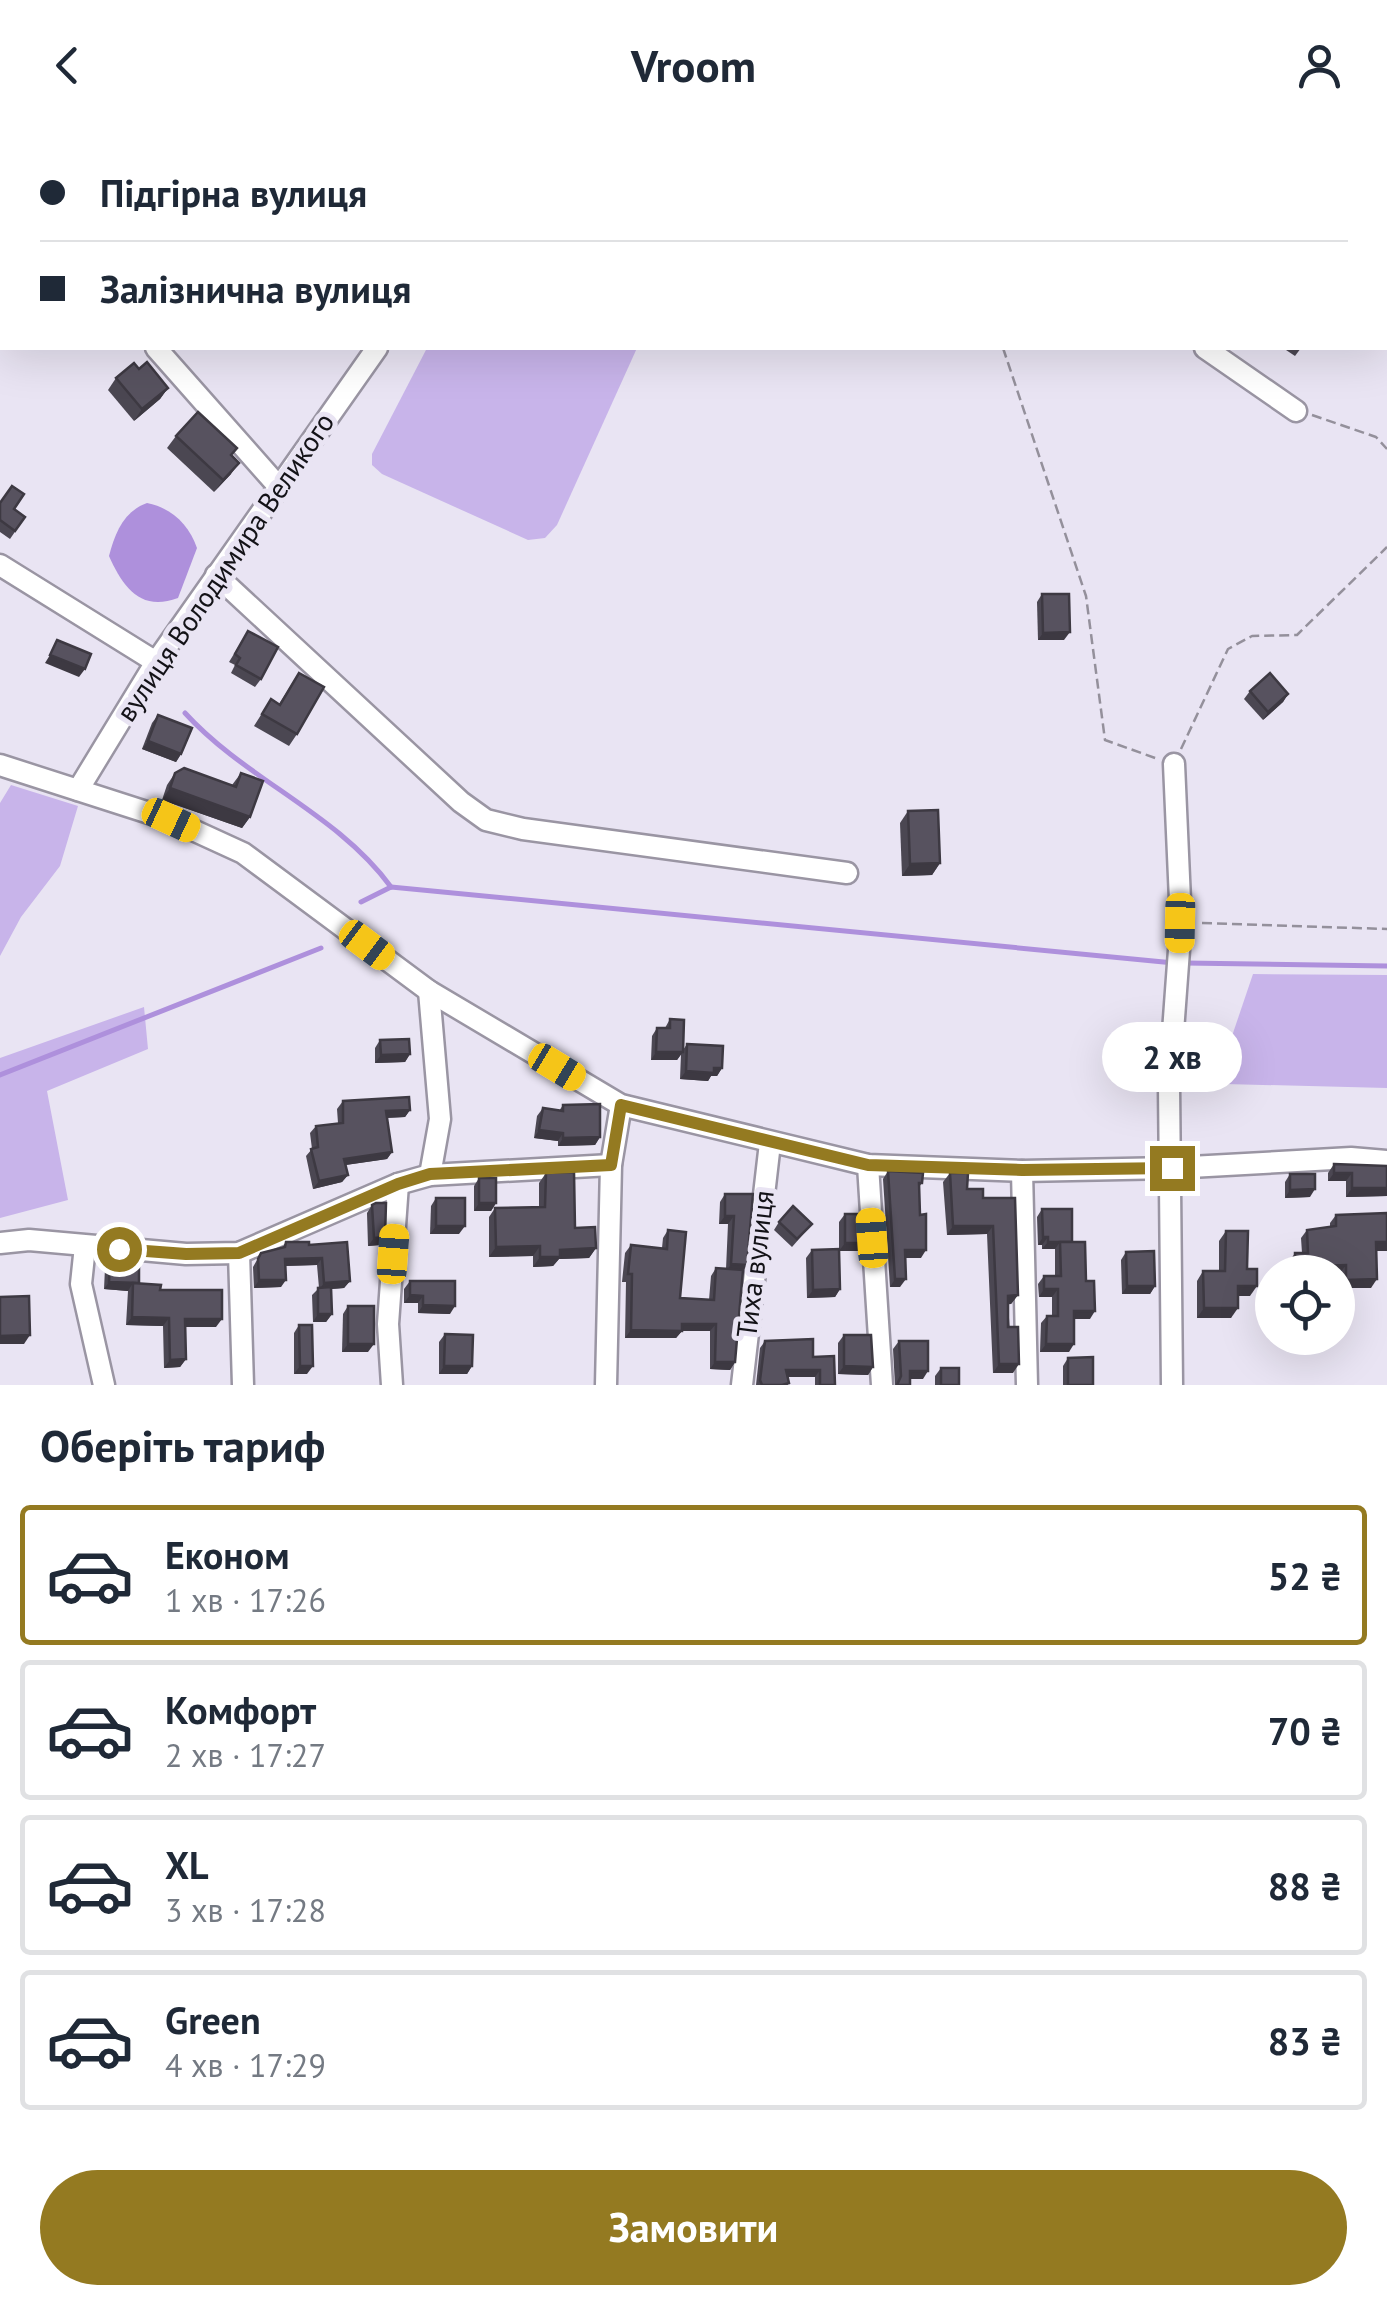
<!DOCTYPE html>
<html lang="uk">
<head>
<meta charset="utf-8">
<style>
  body { margin:0; font-family:"PT Sans",sans-serif; background:#f6f6f7; color:#1f2937; height:100vh; display:flex; flex-direction:column; font-size:38px; white-space:nowrap }
  * { box-sizing:border-box; margin:0 }
  p { font-size:32px; color:#747a83 }
  .icon { flex:none; width:55px; height:55px; fill:none; stroke:currentColor; stroke-width:2; stroke-linecap:round; stroke-linejoin:round }
  .map { position:relative; height:1255px; overflow:hidden }
  .details { display:flex; flex-direction:column; background:#fff; flex:1 }
  .details>* { flex:none }
  .guide { position:absolute; left:0px; top:0px; width:1388px; height:220px; box-shadow:0 10px 40px #0002; display:grid; align-content:center; height:220px; padding:0 40px; background:#fff }
  .controls { position:absolute; left:1255px; top:1125px; display:grid; gap:20px }
  .controls a { display:grid; place-items:center; width:100px; height:100px; border-radius:50%; background:#fff; box-shadow:0 10px 40px #0002; font-size:50px }
  .end { position:absolute; width:45px; height:45px; margin:-22px; border:12px solid #947a21; background:#fff; box-shadow:0 0 0 5px #fff }
  .from { border-radius:50% }
  .bubble { position:absolute; height:70px; border-radius:35px; background:#fff; box-shadow:0 10px 40px #0002; font-size:32px; font-weight:600; line-height:70px; text-align:center }
  .car { position:absolute; width:30px; height:60px; margin:-30px -15px; border-radius:12px; box-shadow:0 0 8px 2px #0007; background:linear-gradient(#f5c518 24%,#345 0 40%,#f5c518 0 76%,#345 0 86%,#f5c518 0) }
  .guide b { display:flex; align-items:center; gap:35px; height:95px; font-size:38px }
  .guide b+b { border-top:2px solid #e0e1e3 }
  .guide i { width:25px; height:25px; background:#1f2937 }
  ul { padding:0; list-style:none }
  li { display:flex; align-items:center; gap:30px; height:140px; margin:0 20px 15px; padding:0 20px; border:5px solid #e0e1e3; border-radius:10px }
  li div { flex:1 }
  li b { display:block; font-size:38px }
  li em { font-style:normal; font-weight:600 }
  li.on { border-color:#947a21 }
  li>.icon { width:90px; height:90px; stroke-width:1.5 }
  h2 { padding:0 40px; font-size:45px; line-height:120px }
  .button { display:flex; gap:20px; margin-top:auto; padding:20px 40px }
  .button a { flex:1; height:115px; border-radius:60px; background:#947a21; color:#fff; font-size:40px; font-weight:600; line-height:115px; text-align:center }
  header { display:flex; justify-content:space-between; align-items:center; height:130px; padding:0 40px; background:#fff; font-size:45px; font-weight:600 }
  .map>svg:first-child { display:block }
  .green { fill:#c8b4ea }
  .water { fill:#ae90dc }
  .lines { fill:none; stroke-linecap:round; stroke-linejoin:round }
  .stream { stroke:#ae90dc; stroke-width:5 }
  .minor-casing { stroke:#9a95a3; stroke-width:25 }
  .path { stroke:#94909b; stroke-width:2.5; stroke-dasharray:10 5; stroke-linecap:butt }
  .minor { stroke:#fff; stroke-width:20 }
  .wall { fill:#4b4752 }
  .shaded-wall { fill:#3d3942 }
  .building { fill:#57525f; stroke:#3d3942; stroke-width:2.5 }
  .route { stroke:#947a21; stroke-width:12 }
  .labels { text-anchor:middle; stroke-width:10; stroke-linejoin:round; paint-order:stroke }
  .street-label { font-size:28px; fill:#131217; stroke:#e9e4f3 }
</style>
</head>
<body>
<header><svg class="icon" aria-label="back" viewBox="0 0 24 24"><path d="M15 5l-7 7 7 7"/></svg>Vroom<svg class="icon" aria-label="person" viewBox="0 0 24 24"><circle cx="12" cy="8" r="4"/><path d="M4 21q1-7 8-7t8 7"/></svg></header>
<div class="map">
<svg width="1387" height="1255" viewBox="0 0 1387 1255">
  <rect width="100%" height="100%" fill="#e9e4f3"/>
  <g class="green">
    <polygon points="427,218 637,218 557,395 545,408 528,410 382,344 372,335 372,324"/>
    <polygon points="11,655 78,676 60,736 21,787 0,826 0,673"/>
    <polygon points="1253,844 1387,845 1387,958 1225,954 1232,906"/>
    <polygon points="144,877 148,919 47,961 68,1070 0,1088 0,928"/>
  </g>
  <path class="water" d="M 147,373 C 172,378 189,395 197,418 L 178,468 C 140,482 123,457 109,426 C 115,403 124,381 147,373 Z"/>
  <g class="lines">
    <g class="stream">
      <path d="M 185,583 C 246,650 337,683 391,757"/>
      <polyline points="361,772 391,757 1174,833"/>
      <polyline points="1185,833 1387,836"/>
      <polyline points="0,945 321,818"/>
    </g>
    <g class="minor-casing">
      <g id="minor">
        <polyline points="321,0 323,2"/>
        <polyline points="877,0 880,2"/>
        <polyline points="533,2 535,0"/>
        <polyline points="1142,2 1144,0"/>
        <polyline points="0,40 2,43"/>
        <polyline points="0,117 2,115"/>
        <polyline points="0,168 2,169"/>
        <polyline points="156,218 278,356"/>
        <polyline points="1205,218 1296,281"/>
        <polyline points="0,435 156,532"/>
        <polyline points="216,445 461,672 486,690 523,699 847,743"/>
        <polyline points="0,635 171,690 243,723 429,861 621,975 868,1035 1022,1041 1172,1038 1351,1028 1387,1031"/>
        <polyline points="78,660 156,532 377,218"/>
        <polyline points="429,861 440,989 430,1045"/>
        <polyline points="868,1035 882,1255"/>
        <polyline points="1022,1041 1027,1255"/>
        <polyline points="0,1113 29,1110 186,1124 239,1123 398,1054 430,1045 611,1035"/>
        <polyline points="85,1116 81,1154 104,1255"/>
        <polyline points="239,1123 243,1255"/>
        <polyline points="392,1255 388,1194 398,1054"/>
        <polyline points="606,1255 611,1035 621,975"/>
        <polyline points="742,1255 770,1013"/>
        <polyline points="1172,1255 1169,956 1181,793 1174,634"/>
      </g>
    </g>
    <g class="path">
      <polyline points="910,0 911,2"/>
      <polyline points="982,0 982,2"/>
      <polyline points="1003,218 1086,466 1105,610 1158,629"/>
      <polyline points="1312,285 1376,307 1387,319"/>
      <polyline points="1181,619 1228,519 1252,506 1297,505 1387,417"/>
      <polyline points="1202,793 1387,799"/>
    </g>
    <use href="#minor" class="minor"/>
  </g>
  <g class="wall">
    <polygon points="34,0 100,0 98,2 36,2"/>
    <polygon points="1283,218 1301,218 1295,226"/>
    <polygon points="139,239 168,258 160,269 134,291 108,260 116,248"/>
    <polygon points="176,306 231,344 214,362 167,318"/>
    <polygon points="0,373 14,379 25,387 10,409 0,402"/>
    <polygon points="1042,464 1064,510 1038,510 1037,472"/>
    <polygon points="248,501 261,549 255,557 231,543 235,535 229,532"/>
    <polygon points="299,543 297,604 289,616 254,596 271,569 279,574"/>
    <polygon points="1250,561 1288,564 1283,572 1263,590 1244,569"/>
    <polygon points="158,585 181,624 176,632 142,619 152,593"/>
    <polygon points="175,643 232,655 241,643 250,687 242,698 162,670 167,655"/>
    <polygon points="908,681 940,733 932,745 902,746 900,693"/>
    <polygon points="670,889 683,920 687,914 722,938 717,946 711,946 708,951 680,949 681,924 677,930 651,930 652,906 657,898 665,898"/>
    <polygon points="380,910 410,924 405,932 375,933 375,918"/>
    <polygon points="343,971 410,980 405,987 387,988 392,1022 387,1029 345,1035 348,1045 342,1052 313,1059 306,1026 312,1019 310,1003 316,996 338,993 337,979"/>
    <polygon points="563,975 600,1007 595,1015 558,1016 558,1011 534,1008 537,986 543,978 559,981"/>
    <polygon points="1334,1034 1387,1036 1387,1066 1346,1067 1346,1051 1328,1051 1328,1043"/>
    <polygon points="888,1041 922,1053 919,1057 921,1128 905,1128 900,1157 890,1157 883,1049"/>
    <polygon points="546,1043 575,1098 596,1118 589,1128 559,1129 553,1136 533,1137 533,1126 489,1127 489,1087 495,1078 539,1077 539,1053"/>
    <polygon points="950,1043 967,1059 983,1068 1018,1165 1011,1174 1008,1174 1013,1243 993,1243 987,1104 947,1105 943,1052"/>
    <polygon points="1290,1044 1310,1067 1285,1068 1285,1052"/>
    <polygon points="479,1048 496,1073 491,1081 474,1081 474,1056"/>
    <polygon points="725,1064 753,1064 747,1135 743,1141 735,1232 730,1240 710,1239 710,1201 682,1201 676,1208 625,1208 626,1152 622,1152 625,1123 631,1115 662,1118 663,1108 668,1100 680,1168 709,1170 711,1146 716,1138 726,1139 728,1094 719,1094 720,1072"/>
    <polygon points="436,1068 459,1104 430,1104 431,1076"/>
    <polygon points="372,1075 385,1107 380,1115 368,1116 367,1083"/>
    <polygon points="1042,1079 1071,1112 1086,1151 1090,1189 1074,1189 1069,1222 1040,1222 1041,1193 1047,1186 1052,1186 1052,1167 1039,1167 1038,1154 1044,1146 1055,1146 1055,1119 1042,1119 1042,1115 1038,1115 1037,1087"/>
    <polygon points="845,1084 860,1121 839,1121 840,1159 835,1167 807,1168 806,1128 812,1120 839,1119 839,1092"/>
    <polygon points="1336,1085 1387,1121 1376,1121 1371,1158 1340,1158 1340,1143 1338,1142 1289,1142 1289,1132 1295,1123 1302,1123 1301,1108 1307,1100 1330,1097 1330,1093"/>
    <polygon points="779,1092 812,1094 792,1117 774,1100"/>
    <polygon points="1226,1101 1247,1139 1250,1166 1238,1166 1231,1188 1197,1188 1197,1151 1203,1141 1219,1141 1219,1111"/>
    <polygon points="286,1112 309,1115 350,1151 344,1158 331,1159 332,1184 326,1192 313,1192 312,1165 319,1158 317,1135 286,1136 281,1157 254,1158 253,1137 261,1123 282,1118"/>
    <polygon points="1126,1122 1155,1156 1150,1164 1122,1164 1121,1130"/>
    <polygon points="110,1130 138,1154 160,1160 216,1197 185,1197 186,1229 180,1237 164,1238 163,1196 126,1195 128,1161 104,1159 105,1138"/>
    <polygon points="410,1151 450,1184 418,1183 418,1173 404,1173 404,1159"/>
    <polygon points="348,1176 368,1222 342,1222 343,1184"/>
    <polygon points="299,1195 307,1244 294,1244 294,1203"/>
    <polygon points="445,1204 472,1236 467,1244 439,1244 439,1212"/>
    <polygon points="844,1205 873,1237 868,1245 838,1244 838,1213"/>
    <polygon points="765,1211 813,1227 835,1255 815,1255 815,1247 787,1247 788,1255 756,1255 760,1218"/>
    <polygon points="899,1211 923,1249 910,1249 910,1255 895,1255 893,1219"/>
    <polygon points="1068,1228 1093,1255 1063,1255 1063,1236"/>
    <polygon points="941,1238 959,1255 935,1255 935,1246"/>
  </g>
  <g class="shaded-wall">
    <polygon points="168,258 160,269 134,291 142,279"/>
    <polygon points="239,333 231,344 214,362 223,350"/>
    <polygon points="1070,502 1064,510 1038,510 1043,503"/>
    <polygon points="50,525 85,539 79,547 45,533"/>
    <polygon points="1288,564 1283,572 1263,590 1268,582"/>
    <polygon points="148,611 181,624 176,632 142,619"/>
    <polygon points="170,658 250,687 242,698 162,670"/>
    <polygon points="940,733 932,745 902,746 910,734"/>
    <polygon points="656,922 683,922 677,930 651,930"/>
    <polygon points="410,924 405,932 375,933 381,925"/>
    <polygon points="714,938 722,938 717,946 711,946 708,951 680,949 686,941"/>
    <polygon points="410,980 405,987 381,988 386,981"/>
    <polygon points="539,1000 563,1003 558,1011 534,1008"/>
    <polygon points="600,1007 595,1015 558,1016 563,1008"/>
    <polygon points="392,1022 387,1029 339,1036 344,1029"/>
    <polygon points="1334,1043 1352,1043 1346,1051 1328,1051"/>
    <polygon points="348,1045 342,1052 313,1059 319,1051"/>
    <polygon points="1352,1058 1387,1058 1387,1066 1346,1067"/>
    <polygon points="1315,1059 1310,1067 1285,1068 1290,1060"/>
    <polygon points="479,1073 496,1073 491,1081 474,1081"/>
    <polygon points="725,1086 734,1086 728,1094 719,1094"/>
    <polygon points="436,1096 465,1096 459,1104 430,1104"/>
    <polygon points="953,1096 993,1096 987,1104 947,1105"/>
    <polygon points="385,1107 380,1115 368,1116 374,1108"/>
    <polygon points="1043,1107 1048,1107 1042,1115 1038,1115"/>
    <polygon points="1048,1112 1072,1112 1060,1112 1055,1119 1042,1119"/>
    <polygon points="1376,1112 1387,1112 1387,1121 1370,1121"/>
    <polygon points="845,1113 865,1113 860,1121 839,1121"/>
    <polygon points="540,1116 533,1126 489,1127 496,1117"/>
    <polygon points="596,1118 589,1128 559,1129 553,1136 533,1137 540,1127 560,1120"/>
    <polygon points="905,1120 926,1120 921,1128 900,1128"/>
    <polygon points="322,1128 317,1135 280,1136 285,1129"/>
    <polygon points="731,1134 747,1135 741,1143 726,1142"/>
    <polygon points="1346,1135 1340,1143 1315,1142 1320,1136"/>
    <polygon points="895,1149 906,1149 900,1157 890,1157"/>
    <polygon points="1377,1149 1371,1158 1340,1158 1346,1150"/>
    <polygon points="259,1150 286,1150 281,1157 254,1158"/>
    <polygon points="350,1151 344,1158 319,1160 324,1153"/>
    <polygon points="109,1152 139,1153 133,1153 128,1161 104,1159"/>
    <polygon points="1127,1156 1155,1156 1150,1164 1122,1164"/>
    <polygon points="1238,1156 1257,1156 1250,1166 1231,1166"/>
    <polygon points="840,1159 835,1167 807,1168 813,1160"/>
    <polygon points="1044,1159 1058,1159 1052,1167 1039,1167"/>
    <polygon points="410,1165 423,1166 418,1173 404,1173"/>
    <polygon points="1018,1165 1011,1174 1001,1175 1008,1166"/>
    <polygon points="423,1175 455,1176 450,1184 418,1183"/>
    <polygon points="1204,1178 1238,1178 1231,1188 1197,1188"/>
    <polygon points="1074,1181 1095,1181 1090,1189 1068,1189"/>
    <polygon points="318,1184 332,1184 326,1192 313,1192"/>
    <polygon points="132,1187 169,1188 163,1196 126,1195"/>
    <polygon points="185,1189 222,1189 216,1197 179,1197"/>
    <polygon points="682,1194 716,1194 710,1201 682,1201 676,1208 625,1208 631,1200"/>
    <polygon points="30,1205 24,1214 0,1214 0,1206"/>
    <polygon points="348,1214 374,1214 368,1222 342,1222"/>
    <polygon points="1046,1214 1074,1214 1069,1222 1040,1222"/>
    <polygon points="186,1229 180,1237 164,1238 170,1230"/>
    <polygon points="715,1232 735,1232 730,1240 710,1239"/>
    <polygon points="999,1234 1019,1234 1013,1243 993,1243"/>
    <polygon points="300,1236 313,1236 307,1244 294,1244"/>
    <polygon points="444,1236 472,1236 467,1244 439,1244"/>
    <polygon points="844,1236 873,1237 868,1245 838,1244"/>
    <polygon points="786,1240 820,1240 815,1247 781,1247"/>
    <polygon points="910,1241 928,1241 923,1249 904,1249"/>
  </g>
  <g class="building">
    <polygon points="51,0 98,0 96,2 54,2"/>
    <polygon points="194,0 228,0 230,2 192,2"/>
    <polygon points="396,0 422,0 425,2 394,2"/>
    <polygon points="147,232 168,258 142,279 116,248 134,233 139,239"/>
    <polygon points="198,282 237,318 231,325 239,333 223,350 176,306"/>
    <polygon points="12,356 24,364 14,379 25,387 15,401 0,390 0,373"/>
    <polygon points="1042,464 1069,464 1070,502 1043,503"/>
    <polygon points="248,501 278,517 261,549 236,535 240,528 235,524"/>
    <polygon points="57,510 91,524 85,539 50,525"/>
    <polygon points="299,543 324,557 297,604 262,584 271,569 280,575"/>
    <polygon points="1270,543 1288,564 1268,582 1250,561"/>
    <polygon points="158,585 192,598 181,624 148,611"/>
    <polygon points="184,638 236,657 241,643 263,651 250,687 170,658 175,643"/>
    <polygon points="938,680 940,733 910,734 908,681"/>
    <polygon points="670,889 684,890 683,922 656,922 657,898 670,898"/>
    <polygon points="409,909 410,924 381,925 380,910"/>
    <polygon points="687,914 723,916 722,938 714,938 714,943 686,941"/>
    <polygon points="409,967 410,980 386,981 392,1022 344,1029 348,1045 319,1051 311,1019 318,1017 316,996 343,993 343,971"/>
    <polygon points="600,974 600,1007 563,1008 563,1003 539,1000 543,978 563,981 563,975"/>
    <polygon points="1334,1034 1387,1036 1387,1058 1352,1058 1352,1043 1334,1043"/>
    <polygon points="888,1041 923,1043 922,1053 919,1053 920,1085 926,1084 926,1120 905,1120 906,1149 895,1149"/>
    <polygon points="574,1042 575,1098 595,1097 596,1118 560,1120 560,1127 540,1127 540,1116 496,1117 495,1078 545,1077 546,1043"/>
    <polygon points="950,1043 968,1043 967,1059 983,1059 983,1068 1015,1068 1018,1165 1008,1166 1008,1197 1018,1197 1019,1234 999,1234 993,1096 953,1096"/>
    <polygon points="1290,1044 1315,1044 1315,1059 1290,1060"/>
    <rect x="479" y="1048" width="17" height="25"/>
    <polygon points="725,1064 753,1064 747,1135 731,1134 734,1086 725,1086"/>
    <rect x="436" y="1068" width="29" height="28"/>
    <polygon points="376,1073 386,1073 385,1107 374,1108 372,1075"/>
    <polygon points="793,1076 812,1094 797,1109 779,1092"/>
    <polygon points="1042,1079 1072,1079 1072,1112 1048,1112 1048,1107 1043,1107"/>
    <polygon points="1387,1083 1387,1112 1376,1112 1377,1149 1346,1150 1346,1135 1320,1136 1320,1142 1295,1142 1295,1123 1308,1123 1307,1100 1336,1096 1336,1085"/>
    <polygon points="845,1084 863,1084 865,1113 845,1113"/>
    <polygon points="668,1100 686,1102 680,1168 714,1170 716,1138 743,1140 735,1232 715,1232 716,1194 682,1194 682,1201 631,1200 632,1144 628,1144 631,1115 667,1119"/>
    <polygon points="1226,1101 1248,1101 1247,1139 1257,1139 1257,1156 1238,1156 1238,1178 1204,1178 1203,1141 1225,1141"/>
    <polygon points="286,1112 309,1112 309,1115 347,1112 350,1151 324,1153 322,1128 285,1129 286,1150 259,1150 258,1129 261,1123 285,1117"/>
    <polygon points="1060,1112 1085,1112 1086,1151 1094,1151 1095,1181 1074,1181 1074,1214 1046,1214 1047,1186 1058,1186 1058,1159 1044,1159 1044,1146 1061,1146"/>
    <polygon points="839,1119 840,1159 813,1160 812,1120"/>
    <polygon points="1154,1121 1155,1156 1127,1156 1126,1122"/>
    <polygon points="110,1130 139,1132 139,1153 109,1152"/>
    <polygon points="410,1151 455,1151 455,1176 423,1175 423,1166 410,1165"/>
    <polygon points="133,1153 161,1155 160,1160 222,1160 222,1189 185,1189 186,1229 170,1230 169,1188 132,1187"/>
    <polygon points="331,1157 332,1184 318,1184 318,1158"/>
    <polygon points="29,1166 30,1205 0,1206 0,1167"/>
    <rect x="348" y="1176" width="26" height="38"/>
    <polygon points="299,1195 312,1195 313,1236 300,1236"/>
    <polygon points="445,1204 473,1205 472,1236 444,1236"/>
    <polygon points="844,1205 871,1205 873,1237 844,1236"/>
    <polygon points="813,1209 813,1227 834,1226 835,1255 820,1255 820,1240 786,1240 789,1253 782,1255 762,1255 760,1250 765,1211"/>
    <polygon points="899,1211 928,1211 928,1241 910,1241 910,1255 897,1255 901,1246"/>
    <polygon points="1093,1227 1093,1255 1068,1255 1068,1228"/>
    <rect x="941" y="1238" width="18" height="17"/>
  </g>
  <g class="lines">
    <polyline class="route" points="119,1119 186,1124 239,1123 398,1054 430,1044 611,1035 621,975 868,1035 1022,1040 1172,1038"/>
  </g>
  <g class="labels">
    <g class="street-label">
      <text transform="translate(225 437) rotate(-56)" y="10">вулиця Володимира Великого</text>
      <text transform="translate(755 1134) rotate(-83)" y="10">Тиха вулиця</text>
    </g>
  </g>
</svg>
<div class="controls">
<a><svg class="icon" aria-label="locate" viewBox="0 0 24 24"><circle cx="12" cy="12" r="6"/><path d="M12 2v4M12 18v4M2 12h4M18 12h4"/></svg></a>
</div>
<i class="end from" style="left:119px;top:1119px"></i>
<i class="end" style="left:1172px;top:1038px"></i>
<div class="bubble" style="left:1102px;top:892px;width:140px">2 хв</div>
<i class="car" style="left:171px;top:690px;rotate:115deg"></i>
<i class="car" style="left:1180px;top:793px;rotate:181deg"></i>
<i class="car" style="left:367px;top:815px;rotate:127deg"></i>
<i class="car" style="left:557px;top:937px;rotate:121deg"></i>
<i class="car" style="left:872px;top:1108px;rotate:356deg"></i>
<i class="car" style="left:393px;top:1124px;rotate:4deg"></i>
<div class="guide">
<b><i class="from"></i>Підгірна вулиця</b>
<b><i></i>Залізнична вулиця</b>
</div>
</div>
<section class="details">
<h2>Оберіть тариф</h2>
<ul>
<li class="on"><svg class="icon" aria-label="car" viewBox="0 0 24 24"><path d="M5 17H2v-5l4-1 3-4h7l3 4 3 1v5h-3M9 17h6M6 11h13"/><circle cx="7" cy="17" r="2"/><circle cx="17" cy="17" r="2"/></svg><div><b>Економ</b><p>1 хв · 17:26</p></div><em>52 ₴</em></li>
<li><svg class="icon" aria-label="car" viewBox="0 0 24 24"><path d="M5 17H2v-5l4-1 3-4h7l3 4 3 1v5h-3M9 17h6M6 11h13"/><circle cx="7" cy="17" r="2"/><circle cx="17" cy="17" r="2"/></svg><div><b>Комфорт</b><p>2 хв · 17:27</p></div><em>70 ₴</em></li>
<li><svg class="icon" aria-label="car" viewBox="0 0 24 24"><path d="M5 17H2v-5l4-1 3-4h7l3 4 3 1v5h-3M9 17h6M6 11h13"/><circle cx="7" cy="17" r="2"/><circle cx="17" cy="17" r="2"/></svg><div><b>XL</b><p>3 хв · 17:28</p></div><em>88 ₴</em></li>
<li><svg class="icon" aria-label="car" viewBox="0 0 24 24"><path d="M5 17H2v-5l4-1 3-4h7l3 4 3 1v5h-3M9 17h6M6 11h13"/><circle cx="7" cy="17" r="2"/><circle cx="17" cy="17" r="2"/></svg><div><b>Green</b><p>4 хв · 17:29</p></div><em>83 ₴</em></li>
</ul>
<div class="button"><a>Замовити</a></div>
</section>
</body>
</html>
